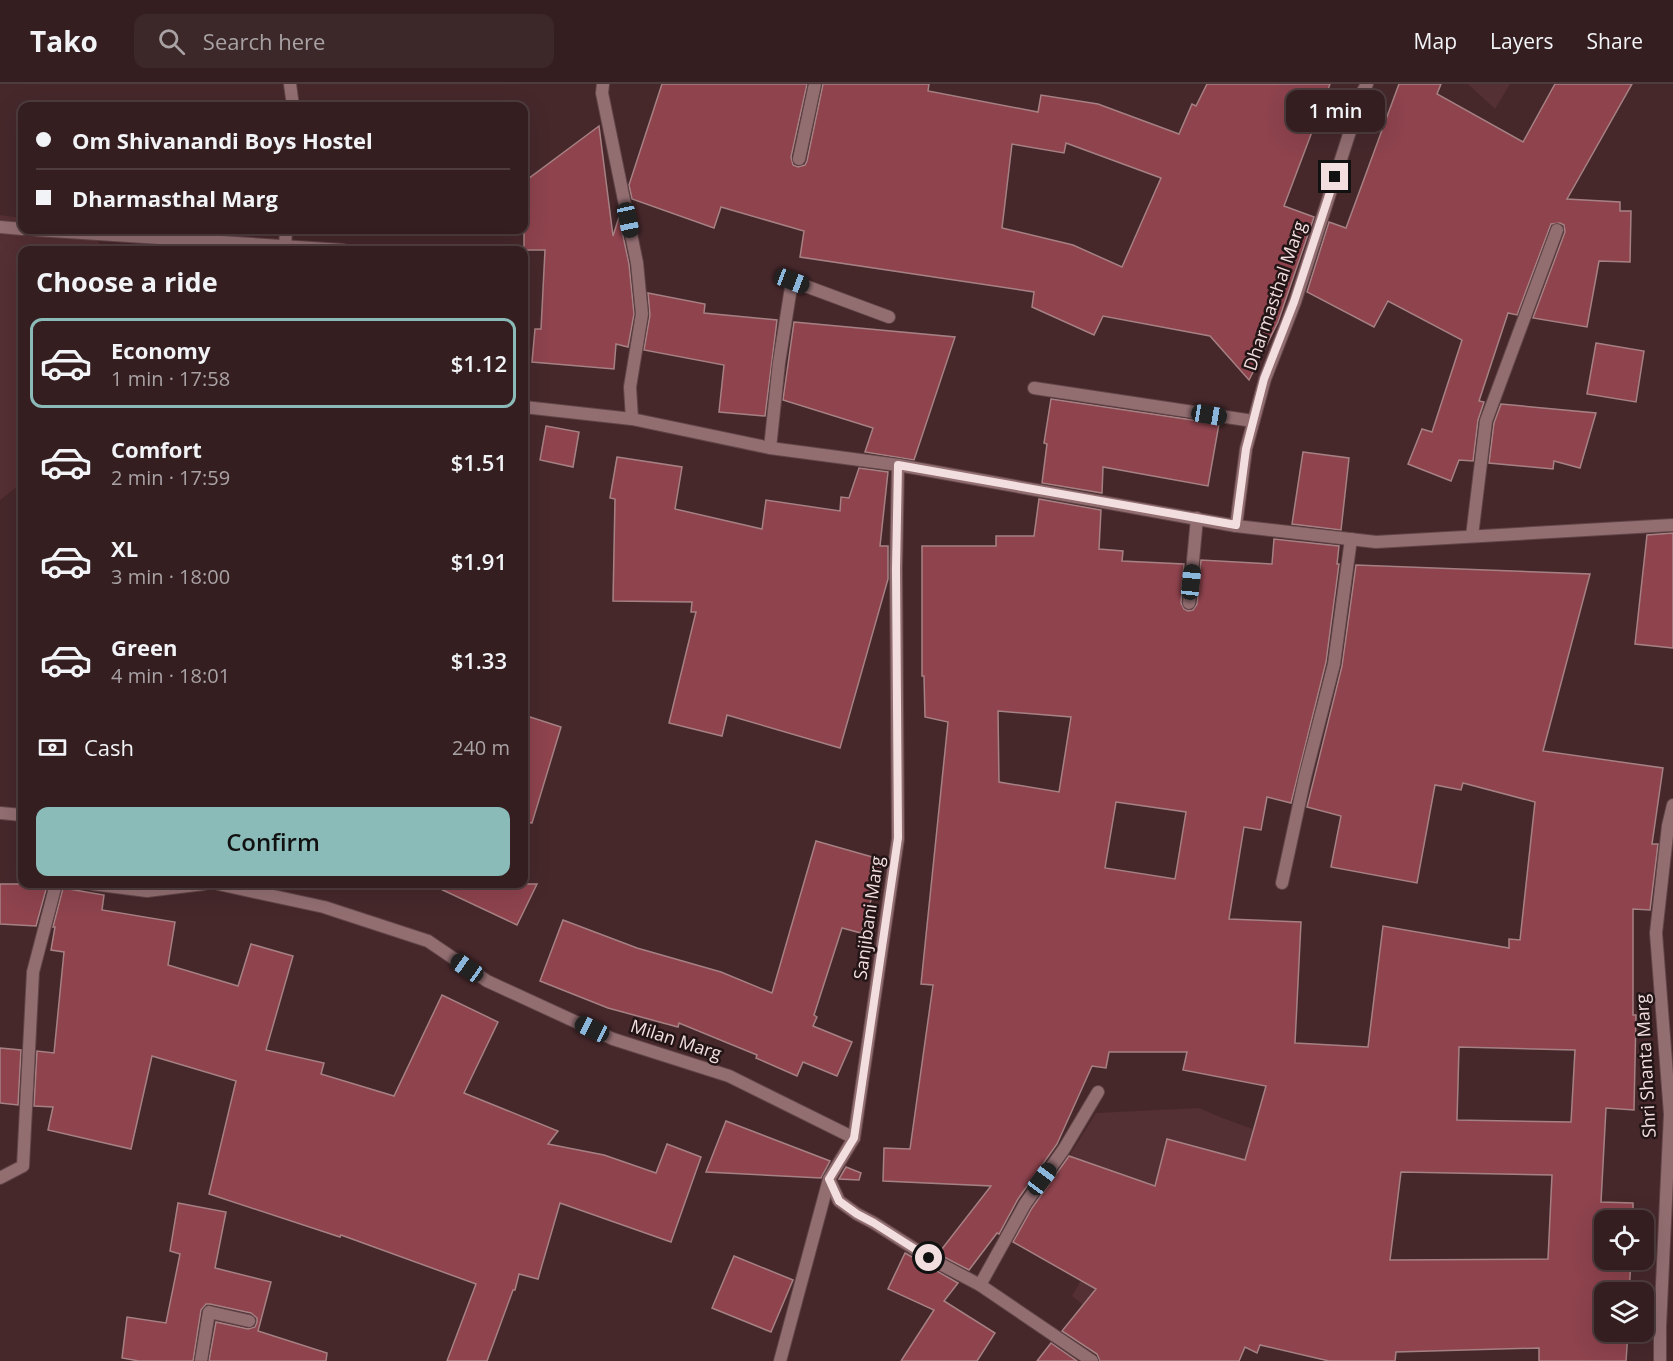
<!DOCTYPE html>
<html lang="en">
<head>
<meta charset="utf-8">
<style>
  body { margin:0; font-family:"Open Sans",sans-serif; background:#3c2729; color:#f1f3f6; height:100vh; display:flex; flex-direction:column; font-size:22px; white-space:nowrap }
  * { box-sizing:border-box; margin:0 }
  p { font-size:20px; color:#a9a2a5 }
  .icon { flex:none; width:33px; height:33px; fill:none; stroke:currentColor; stroke-width:2; stroke-linecap:round; stroke-linejoin:round }
  .map { position:relative; flex:1; overflow:hidden }
  .sheet { position:absolute; left:18px; top:162px; width:510px; height:642px; display:flex; flex-direction:column; background:#341e20; border-radius:12px; box-shadow:0 6px 24px #0002,0 0 0 2px #4e3c3e }
  .sheet>* { flex:none }
  .top-card { position:absolute; left:18px; top:18px; width:510px; height:132px; border-radius:12px; box-shadow:0 6px 24px #0002,0 0 0 2px #4e3c3e; display:grid; align-content:center; height:132px; padding:0 18px; background:#341e20 }
  .buttons { position:absolute; left:1594px; top:1126px; display:grid; gap:12px }
  .buttons a { display:grid; place-items:center; width:60px; height:60px; border-radius:12px; background:#341e20; box-shadow:0 6px 24px #0002,0 0 0 2px #4e3c3e; font-size:30px }
  .end { position:absolute; width:27px; height:27px; margin:-14px; border:8px solid #f3dedf; background:#111; box-shadow:0 0 0 3px #111 }
  .from { border-radius:50% }
  .bubble { position:absolute; height:42px; border-radius:12px; background:#341e20; box-shadow:0 6px 24px #0002,0 0 0 2px #4e3c3e; font-size:20px; font-weight:600; line-height:42px; text-align:center }
  .car { position:absolute; width:18px; height:36px; margin:-18px -9px; border-radius:8px; box-shadow:0 0 4px 2px #0007; background:linear-gradient(#222 24%,#8ab4d8 0 40%,#222 0 76%,#8ab4d8 0 86%,#222 0) }
  .top-card b { display:flex; align-items:center; gap:21px; height:57px; font-size:22px }
  .top-card b+b { border-top:2px solid #4e3c3e }
  .top-card i { width:15px; height:15px; background:#f1f3f6 }
  ul { padding:0; list-style:none }
  li { display:flex; align-items:center; gap:18px; height:90px; margin:0 12px 9px; padding:0 6px; border:3px solid transparent; border-radius:12px }
  li div { flex:1 }
  li b { display:block; font-size:22px }
  li em { font-style:normal; font-weight:600 }
  li.selected { border-color:#8bbbb9 }
  li>.icon { width:54px; height:54px; stroke-width:1.5 }
  h2 { padding:0 18px; font-size:27px; line-height:72px }
  .pay { display:flex; align-items:center; gap:15px; height:66px; padding:0 18px; font-size:22px }
  .pay p { margin-inline-start:auto }
  .action { display:flex; gap:12px; margin-top:auto; padding:12px 18px }
  .action a { flex:1; height:69px; border-radius:12px; background:#8bbbb9; color:#111; font-size:24px; font-weight:600; line-height:69px; text-align:center }
  header { display:flex; align-items:center; gap:36px; box-sizing:border-box; height:84px; padding:0 30px; background:#341e20; border-bottom:2px solid #4e3c3e }
  header strong { font-size:28px }
  nav { display:flex; gap:33px; margin-inline-start:auto; font-size:21px }
  .search { width:420px; height:54px; background:#3c2729; display:flex; align-items:center; gap:15px; box-sizing:border-box; padding:0 21px; border-radius:12px; color:#a9a2a5; font-size:22px }
  .map>svg:first-child { display:block }
  .built { fill:#542f33 }
  .building { fill:#8e434d; stroke:#a68184; stroke-width:1.5; fill-rule:evenodd }
  .lines { fill:none; stroke-linecap:round; stroke-linejoin:round }
  .minor-casing { stroke:#624548; stroke-width:14 }
  .minor { stroke:#926e71; stroke-width:12 }
  .route { stroke:#f3dedf; stroke-width:8 }
  .labels { text-anchor:middle; stroke-width:5; stroke-linejoin:round; paint-order:stroke }
  .street-label { font-size:18px; fill:#f3dedf; stroke:#231516 }
</style>
</head>
<body>
<header>
<strong>Tako</strong>
<div class="search"><svg class="icon" aria-label="search" viewBox="0 0 24 24"><circle cx="10" cy="10" r="6"/><path d="M15 15l6 6"/></svg>Search here</div>
<nav><a>Map</a><a>Layers</a><a>Share</a></nav>
</header>
<div class="map">
<svg width="1673" height="1277" viewBox="0 0 1673 1277">
  <rect width="100%" height="100%" fill="#46282b"/>
  <g class="built">
    <polygon points="1468,0 1510,0 1495,25"/>
    <polygon points="0,131 22,134 22,146 92,146 103,166 22,166 22,399 0,416"/>
    <polygon points="1199,1024 1225,1035 1298,1061 1141,1268 1072,1212 1112,1142 1056,1093 1096,1029"/>
  </g>
  <g class="building">
    <path d="M 662,0 L 807,0 L 791,73 L 793,81 L 798,83 L 805,81 L 807,77 L 823,0 L 929,0 L 928,7 L 1038,28 L 1041,11 L 1098,20 L 1179,50 L 1192,20 L 1196,22 L 1207,0 L 1330,0 L 1284,122 L 1314,133 L 1278,238 L 1249,296 L 1210,252 L 1103,232 L 1094,251 L 1032,223 L 1034,208 L 800,173 L 804,147 L 721,123 L 714,144 L 632,115 L 629,101 ZM 1066,59 L 1161,94 L 1122,183 L 1073,161 L 1002,144 L 1012,60 L 1064,69 Z"/>
    <polygon points="1399,0 1441,0 1437,10 1523,58 1555,0 1632,0 1567,115 1620,118 1620,127 1631,127 1630,178 1599,177 1587,243 1533,234 1565,148 1564,141 1560,139 1551,140 1517,231 1508,229 1479,317 1484,318 1478,336 1473,377 1459,376 1451,397 1408,380 1422,345 1432,348 1462,256 1388,217 1374,243 1307,208 1329,138 1346,144"/>
    <polygon points="599,42 613,152 619,133 629,180 634,230 628,263 616,260 614,285 532,278 535,245 541,245 545,166 524,166 524,98"/>
    <polygon points="648,209 705,220 704,229 777,236 765,332 719,328 724,281 644,266 650,231"/>
    <polygon points="794,238 955,253 914,376 865,368 873,344 783,316"/>
    <polygon points="1596,259 1644,267 1636,318 1587,310"/>
    <polygon points="1051,315 1219,340 1208,402 1103,383 1102,409 1042,399 1047,360 1044,359"/>
    <polygon points="1501,320 1596,329 1580,384 1554,377 1553,385 1489,379 1494,339"/>
    <polygon points="546,342 579,348 573,383 540,376"/>
    <polygon points="1303,368 1349,374 1341,446 1292,440"/>
    <polygon points="617,373 682,383 675,425 762,445 766,416 840,427 841,413 849,414 859,384 888,388 880,462 888,462 888,495 840,664 727,631 722,652 669,639 696,528 691,528 692,518 613,517 615,415 610,414"/>
    <path d="M 1039,415 L 1101,426 L 1099,465 L 1123,467 L 1122,477 L 1184,480 L 1181,519 L 1184,525 L 1188,527 L 1193,526 L 1197,520 L 1201,476 L 1272,480 L 1274,455 L 1339,462 L 1337,480 L 1339,480 L 1326,578 L 1291,719 L 1267,713 L 1261,746 L 1244,743 L 1229,835 L 1301,838 L 1295,959 L 1368,963 L 1383,842 L 1509,864 L 1509,855 L 1520,856 L 1535,718 L 1463,699 L 1461,706 L 1435,701 L 1417,799 L 1331,783 L 1341,732 L 1307,723 L 1342,582 L 1356,481 L 1590,490 L 1543,667 L 1663,684 L 1652,760 L 1658,760 L 1650,826 L 1633,825 L 1633,931 L 1636,931 L 1634,1026 L 1606,1024 L 1601,1118 L 1633,1119 L 1633,1137 L 1605,1137 L 1605,1176 L 1631,1176 L 1629,1209 L 1605,1209 L 1605,1248 L 1628,1248 L 1626,1277 L 1539,1277 L 1539,1264 L 1396,1268 L 1395,1277 L 1329,1277 L 1260,1261 L 1257,1269 L 1245,1263 L 1239,1277 L 1100,1277 L 1097,1270 L 1062,1247 L 1096,1205 L 1013,1158 L 1032,1124 L 1069,1072 L 1155,1102 L 1167,1055 L 1245,1076 L 1266,1002 L 1183,986 L 1187,968 L 1109,968 L 1106,984 L 1092,982 L 1057,1060 L 1018,1115 L 999,1150 L 997,1149 L 969,1186 L 938,1170 L 991,1102 L 883,1097 L 884,1064 L 910,1065 L 933,901 L 921,900 L 948,638 L 925,633 L 924,592 L 922,592 L 922,462 L 996,462 L 996,452 L 1034,452 ZM 998,627 L 1071,633 L 1059,708 L 999,698 ZM 1116,718 L 1186,728 L 1175,795 L 1105,784 ZM 1459,963 L 1575,966 L 1571,1038 L 1457,1036 ZM 1401,1088 L 1552,1091 L 1548,1175 L 1390,1176 Z"/>
    <polygon points="1673,449 1673,564 1635,560 1647,451"/>
    <polygon points="524,631 561,643 532,739 524,738"/>
    <polygon points="816,757 883,776 861,849 842,844 814,931 817,933 813,942 852,958 837,992 803,978 797,992 756,974 757,971 679,939 678,943 608,924 540,897 563,836 637,864 721,888 772,909"/>
    <polygon points="0,800 30,800 47,802 36,842 0,840"/>
    <polygon points="430,800 537,800 517,841"/>
    <polygon points="63,804 104,811 102,826 175,838 168,881 238,902 251,860 293,872 266,966 324,979 321,990 394,1012 442,911 498,938 464,1009 558,1047 548,1060 604,1071 656,1089 667,1060 701,1073 671,1158 560,1119 538,1195 519,1190 515,1206 513,1206 487,1277 447,1277 476,1200 341,1151 340,1153 209,1110 236,997 152,972 131,1065 48,1046 53,1023 34,1022 37,967 54,969 64,868 51,866 55,843 53,843"/>
    <polygon points="0,964 21,966 18,1021 0,1019"/>
    <polygon points="726,1037 830,1077 821,1094 706,1088"/>
    <polygon points="846,1083 861,1089 859,1096 839,1095"/>
    <polygon points="178,1119 226,1128 215,1184 271,1198 258,1247 327,1269 326,1277 209,1277 216,1238 248,1245 255,1243 257,1238 257,1234 251,1229 210,1220 206,1220 201,1226 193,1277 139,1277 122,1274 127,1233 166,1239 180,1170 170,1167"/>
    <polygon points="905,1169 958,1199 944,1217 995,1249 977,1277 901,1277 934,1226 888,1205"/>
    <polygon points="734,1172 793,1196 771,1248 712,1224"/>
    <polygon points="1051,1259 1077,1277 1037,1277"/>
  </g>
  <g class="lines">
    <g class="minor-casing">
      <g id="minor">
        <polyline points="290,0 293,22"/>
        <polyline points="603,0 602,9 637,179 642,230 630,303 632,335"/>
        <polyline points="799,75 815,0"/>
        <polyline points="0,143 22,145"/>
        <polyline points="36,146 343,166"/>
        <polyline points="285,162 286,146"/>
        <polyline points="1034,304 1253,337"/>
        <polyline points="524,323 632,335 770,364 898,381 1236,442 1376,458 1673,441"/>
        <polyline points="770,364 779,279 792,197 889,233"/>
        <polyline points="1236,442 1246,365 1265,295 1295,218 1363,7 1367,0"/>
        <polyline points="1472,452 1486,337 1557,146"/>
        <polyline points="1189,519 1197,434"/>
        <polyline points="0,729 22,731"/>
        <polyline points="1282,799 1305,693 1334,580 1351,455"/>
        <polyline points="92,800 147,807 204,800"/>
        <polyline points="218,800 324,823 428,857 487,897 613,955 729,992 854,1054"/>
        <polyline points="0,1094 23,1082 33,888 56,800"/>
        <polyline points="829,1095 839,1117 857,1130 874,1139 929,1174 980,1201 1092,1277"/>
        <polyline points="980,1201 1025,1120 1064,1065 1098,1008"/>
        <polyline points="201,1277 209,1228 249,1237"/>
        <polyline points="780,1277 829,1095 854,1054 898,755 896,485 898,381"/>
        <polyline points="1660,1277 1660,1243 1670,1030 1656,849 1668,742 1673,721"/>
      </g>
    </g>
    <use href="#minor" class="minor"/>
  </g>
  <g class="lines">
    <polyline class="route" points="929,1174 874,1139 857,1130 839,1117 829,1095 854,1054 898,754 896,485 898,381 1236,441 1246,365 1264,295 1294,218 1335,93"/>
  </g>
  <g class="labels">
    <g class="street-label">
      <text transform="translate(1275 212) rotate(-71)" y="6">Dharmasthal Marg</text>
      <text transform="translate(869 834) rotate(-82)" y="6">Sanjibani Marg</text>
      <text transform="translate(676 956) rotate(18)" y="6">Milan Marg</text>
      <text transform="translate(1646 982) rotate(-93)" y="6">Shri Shanta Marg</text>
    </g>
  </g>
</svg>
<div class="buttons">
<a><svg class="icon" aria-label="locate" viewBox="0 0 24 24"><circle cx="12" cy="12" r="6"/><path d="M12 2v4M12 18v4M2 12h4M18 12h4"/></svg></a>
<a><svg class="icon" aria-label="layers" viewBox="0 0 24 24"><path d="M12 4l9 5-9 5-9-5zM3 14l9 5 9-5"/></svg></a>
</div>
<i class="end from" style="left:929px;top:1174px"></i>
<i class="end" style="left:1335px;top:93px"></i>
<div class="bubble" style="left:1286px;top:6px;width:99px">1 min</div>
<i class="car" style="left:628px;top:136px;rotate:168deg"></i>
<i class="car" style="left:792px;top:197px;rotate:111deg"></i>
<i class="car" style="left:1209px;top:331px;rotate:99deg"></i>
<i class="car" style="left:1191px;top:498px;rotate:6deg"></i>
<i class="car" style="left:467px;top:884px;rotate:305deg"></i>
<i class="car" style="left:592px;top:945px;rotate:296deg"></i>
<i class="car" style="left:1042px;top:1095px;rotate:37deg"></i>
<div class="top-card">
<b><i class="from"></i>Om Shivanandi Boys Hostel</b>
<b><i></i>Dharmasthal Marg</b>
</div>
<section class="sheet">
<h2>Choose a ride</h2>
<ul>
<li class="selected"><svg class="icon" aria-label="car" viewBox="0 0 24 24"><path d="M5 17H2v-5l4-1 3-4h7l3 4 3 1v5h-3M9 17h6M6 11h13"/><circle cx="7" cy="17" r="2"/><circle cx="17" cy="17" r="2"/></svg><div><b>Economy</b><p>1 min · 17:58</p></div><em>$1.12</em></li>
<li><svg class="icon" aria-label="car" viewBox="0 0 24 24"><path d="M5 17H2v-5l4-1 3-4h7l3 4 3 1v5h-3M9 17h6M6 11h13"/><circle cx="7" cy="17" r="2"/><circle cx="17" cy="17" r="2"/></svg><div><b>Comfort</b><p>2 min · 17:59</p></div><em>$1.51</em></li>
<li><svg class="icon" aria-label="car" viewBox="0 0 24 24"><path d="M5 17H2v-5l4-1 3-4h7l3 4 3 1v5h-3M9 17h6M6 11h13"/><circle cx="7" cy="17" r="2"/><circle cx="17" cy="17" r="2"/></svg><div><b>XL</b><p>3 min · 18:00</p></div><em>$1.91</em></li>
<li><svg class="icon" aria-label="car" viewBox="0 0 24 24"><path d="M5 17H2v-5l4-1 3-4h7l3 4 3 1v5h-3M9 17h6M6 11h13"/><circle cx="7" cy="17" r="2"/><circle cx="17" cy="17" r="2"/></svg><div><b>Green</b><p>4 min · 18:01</p></div><em>$1.33</em></li>
</ul>
<div class="pay"><svg class="icon" aria-label="cash" viewBox="0 0 24 24"><path d="M3 7h18v10H3z"/><circle cx="12" cy="12" r="2"/></svg>Cash<p>240 m</p></div>
<div class="action"><a>Confirm</a></div>
</section>
</div>
</body>
</html>
